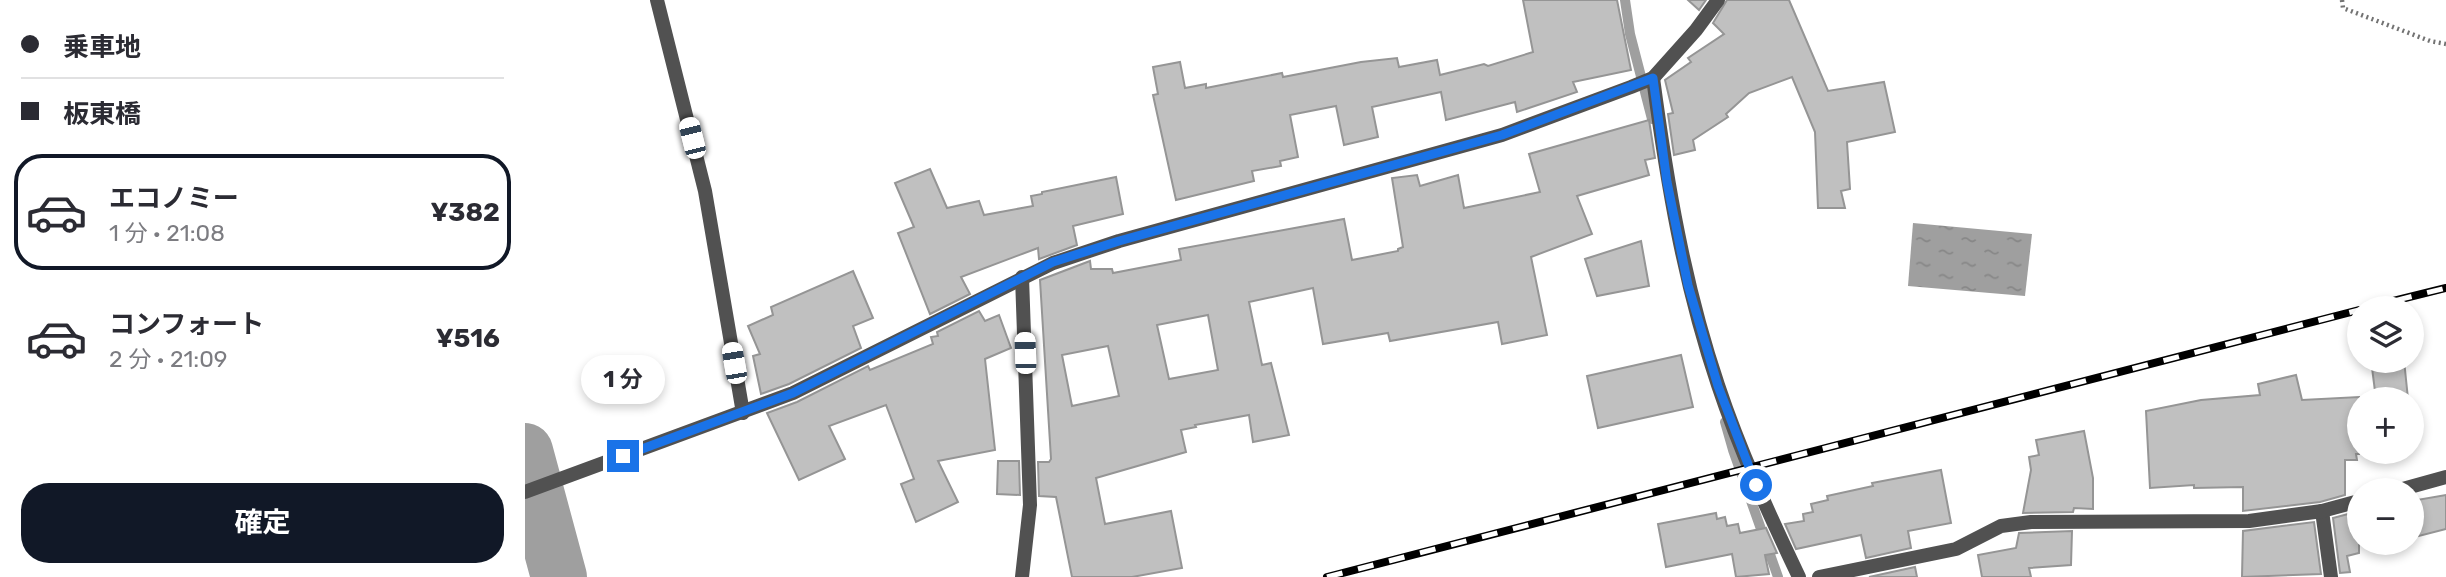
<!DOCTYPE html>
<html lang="ja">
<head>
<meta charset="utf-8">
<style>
  body { margin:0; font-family:Rubik,"Noto Sans JP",sans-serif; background:#f2f2f3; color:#2b2b33; height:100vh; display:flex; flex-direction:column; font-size:26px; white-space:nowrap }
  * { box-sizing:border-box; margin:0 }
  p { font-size:23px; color:#7c7c81 }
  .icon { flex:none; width:38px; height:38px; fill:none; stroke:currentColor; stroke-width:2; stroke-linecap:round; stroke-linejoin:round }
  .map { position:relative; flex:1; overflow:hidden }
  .panel { display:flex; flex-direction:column; background:#fff; width:525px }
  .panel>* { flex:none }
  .hud { display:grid; align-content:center; height:154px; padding:0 21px; background:#fff }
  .fabs { position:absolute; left:1822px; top:296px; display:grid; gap:14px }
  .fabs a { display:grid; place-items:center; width:77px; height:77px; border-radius:50%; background:#fff; box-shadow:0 4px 10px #0003; font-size:35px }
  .end { position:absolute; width:32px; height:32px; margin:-16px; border:9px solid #1a73e8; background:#fff; box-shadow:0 0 0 4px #fff }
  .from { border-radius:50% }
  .bubble { position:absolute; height:49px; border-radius:24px; background:#fff; box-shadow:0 4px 10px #0003; font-size:23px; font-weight:700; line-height:49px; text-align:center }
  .car { position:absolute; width:21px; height:42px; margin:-21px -10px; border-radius:9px; box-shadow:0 0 5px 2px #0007; background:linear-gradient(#fff 24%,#345 0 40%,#fff 0 76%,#345 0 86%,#fff 0) }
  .hud b { display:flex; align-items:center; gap:24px; height:66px; font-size:26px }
  .hud b+b { border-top:2px solid #e1e1e2 }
  .hud i { width:18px; height:18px; background:#2b2b33 }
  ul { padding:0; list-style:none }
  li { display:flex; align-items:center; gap:21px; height:116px; margin:0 14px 10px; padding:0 7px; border:4px solid transparent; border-radius:28px }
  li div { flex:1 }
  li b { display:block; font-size:26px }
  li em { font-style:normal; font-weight:700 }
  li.selected { border-color:#111827 }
  li>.icon { width:63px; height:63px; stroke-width:1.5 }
  .cta { display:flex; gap:14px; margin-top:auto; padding:14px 21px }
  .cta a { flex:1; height:80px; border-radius:28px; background:#111827; color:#fff; font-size:28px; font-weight:700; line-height:80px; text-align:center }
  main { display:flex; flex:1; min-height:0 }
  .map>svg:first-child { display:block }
  .water { fill:url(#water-ripples) }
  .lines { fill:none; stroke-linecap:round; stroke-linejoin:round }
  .stream { stroke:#9f9f9f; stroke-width:10 }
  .river { stroke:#9f9f9f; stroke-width:56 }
  .building { fill:#c0c0c0; stroke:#959595; stroke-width:2; fill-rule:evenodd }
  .path { stroke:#737373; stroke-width:4.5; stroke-dasharray:2 3.5; stroke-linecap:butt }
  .minor { stroke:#515151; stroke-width:14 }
  .rail-casing { stroke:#000; stroke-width:8 }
  .rail { stroke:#fff; stroke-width:5; stroke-dasharray:16; stroke-linecap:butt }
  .route { stroke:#1a73e8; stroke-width:9 }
</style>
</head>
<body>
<main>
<section class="panel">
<div class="hud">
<b><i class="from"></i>乗車地</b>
<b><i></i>板東橋</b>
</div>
<ul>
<li class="selected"><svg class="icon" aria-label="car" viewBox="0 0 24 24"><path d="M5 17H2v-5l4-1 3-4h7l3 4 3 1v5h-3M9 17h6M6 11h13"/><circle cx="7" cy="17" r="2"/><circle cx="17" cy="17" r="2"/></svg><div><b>エコノミー</b><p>1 分 · 21:08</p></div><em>¥382</em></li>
<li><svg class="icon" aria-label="car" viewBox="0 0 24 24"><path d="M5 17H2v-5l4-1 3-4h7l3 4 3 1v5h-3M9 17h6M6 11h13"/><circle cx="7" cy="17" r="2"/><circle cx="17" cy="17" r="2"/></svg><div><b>コンフォート</b><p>2 分 · 21:09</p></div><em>¥516</em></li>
</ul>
<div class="cta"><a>確定</a></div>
</section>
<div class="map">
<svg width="1921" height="577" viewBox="0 0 1921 577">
  <defs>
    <pattern id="water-ripples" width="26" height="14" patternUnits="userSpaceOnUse" patternTransform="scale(1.75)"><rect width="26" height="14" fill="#9f9f9f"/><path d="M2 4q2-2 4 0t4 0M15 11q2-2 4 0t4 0" fill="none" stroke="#878787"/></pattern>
  </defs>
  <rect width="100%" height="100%" fill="#fff"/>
  <polygon class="water" points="1388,223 1507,234 1500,296 1383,286"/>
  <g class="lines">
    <g class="stream">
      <polyline points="1100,0 1105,34 1127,119"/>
      <polyline points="1200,422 1208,450 1253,577"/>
    </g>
    <polyline class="river" points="0,451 34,577"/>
  </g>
  <g class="building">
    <polygon points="998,0 1092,0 1106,70 1048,82 1052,92 992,112 990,102 921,120 916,92 847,107 853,137 819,145 811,106 765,115 773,157 755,161 756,166 727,171 729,181 651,200 628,95 633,94 628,67 655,62 660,88 681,84 681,88 757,73 758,77 836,62 872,58 874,67 912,60 915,75 959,64 963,66 1008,52"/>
    <polygon points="1163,0 1181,0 1174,10"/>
    <polygon points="1202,0 1264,0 1303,91 1359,82 1370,132 1322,142 1325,189 1316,191 1320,208 1293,208 1290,132 1267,77 1224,93 1201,114 1203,117 1168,140 1170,150 1149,155 1143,114 1148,113 1140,80 1166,62 1163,58 1199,34 1188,23"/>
    <path d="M 1124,120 L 1130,158 L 1120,160 L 1124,175 L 1052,196 L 1067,234 L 1006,257 L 1022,335 L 977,344 L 973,322 L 865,341 L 863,333 L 798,344 L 788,288 L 724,302 L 737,365 L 746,363 L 764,435 L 728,442 L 724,415 L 670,425 L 671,427 L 656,430 L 661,452 L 571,478 L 580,524 L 646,511 L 657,568 L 607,577 L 547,577 L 531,497 L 514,496 L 513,462 L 524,462 L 526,459 L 515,280 L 565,261 L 566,269 L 587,269 L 588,273 L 656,260 L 654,249 L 819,219 L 827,260 L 873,251 L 873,249 L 878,247 L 867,178 L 892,175 L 895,186 L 933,175 L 939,208 L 1015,192 L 1004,154 ZM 683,315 L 693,370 L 644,379 L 632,325 ZM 583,346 L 594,396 L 547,406 L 537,355 Z"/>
    <polygon points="405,169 422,208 454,201 459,215 508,206 506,196 517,194 517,192 591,177 598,214 548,226 552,245 514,259 513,248 436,277 445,294 405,314 373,233 389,227 370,183"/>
    <polygon points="1116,241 1124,286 1072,296 1060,259"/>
    <polygon points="328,271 348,318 328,326 336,348 264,384 236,394 228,356 235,354 223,326 248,315 246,307"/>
    <polygon points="454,311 460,321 474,315 486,348 460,359 470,450 413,461 433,502 391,522 376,484 389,479 361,405 304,426 320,459 274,480 242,413 272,402 343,366 345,370 408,344 406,337 413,336 412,332"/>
    <polygon points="1156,355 1168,407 1073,428 1062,376"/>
    <polygon points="1846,360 1879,360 1883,399 1851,399"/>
    <polygon points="1771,375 1777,400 1834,397 1834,454 1831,454 1832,460 1820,460 1820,495 1795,502 1718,511 1718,487 1669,488 1669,485 1625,488 1621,411 1676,400 1735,395 1733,384"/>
    <polygon points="1559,431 1568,478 1568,509 1549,508 1548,512 1498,513 1506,470 1504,457 1514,455 1511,440"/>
    <polygon points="473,461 494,461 495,495 472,494"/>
    <polygon points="1416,470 1426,523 1383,531 1386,548 1341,558 1336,535 1271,549 1260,524 1279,521 1278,514 1288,512 1286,504 1303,500 1302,496 1348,486 1347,483"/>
    <polygon points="1921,495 1921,529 1886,538 1886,501"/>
    <polygon points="1834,511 1834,553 1822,556 1825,572 1815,573 1808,518"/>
    <polygon points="1191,513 1192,519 1200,517 1202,526 1213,524 1215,533 1241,528 1252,553 1240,555 1244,574 1211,577 1207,554 1141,567 1133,524"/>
    <polygon points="1789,522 1796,574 1717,577 1718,531"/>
    <polygon points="1547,531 1546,565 1504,568 1506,577 1457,577 1453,555 1491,548 1494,533"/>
    <polygon points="1390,567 1392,577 1344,577"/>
  </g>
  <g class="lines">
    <polyline class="path" points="1817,0 1818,8 1905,41 1921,44"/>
    <g class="minor">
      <polyline points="132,0 180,191 218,413"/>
      <path d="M 1128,78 C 1142,183 1159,284 1193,385 C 1215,451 1244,514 1274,577"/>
      <polyline points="1874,490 1921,477"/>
      <polyline points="0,492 268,393 528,263 594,241 977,135 1106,87 1128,78 1171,30 1193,0"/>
      <polyline points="1797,511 1806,577"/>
      <polyline points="497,577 505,505 497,277"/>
      <polyline points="1294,577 1431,549 1476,526 1506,522 1724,521 1797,511 1834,501"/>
    </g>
    <g class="rail-casing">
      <g id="rail">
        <polyline points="1840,308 1921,288"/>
        <polyline points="802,577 1834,310"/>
      </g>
    </g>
    <use href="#rail" class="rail"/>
  </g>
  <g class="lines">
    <polyline class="route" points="98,456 268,393 528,262 594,241 977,135 1128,78 1142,182 1163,285 1193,386 1231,485"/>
  </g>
</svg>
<div class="fabs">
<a><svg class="icon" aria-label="layers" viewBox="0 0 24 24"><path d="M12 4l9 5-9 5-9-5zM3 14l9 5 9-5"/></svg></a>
<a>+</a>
<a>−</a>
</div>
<i class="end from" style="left:1231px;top:485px"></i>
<i class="end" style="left:98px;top:456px"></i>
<div class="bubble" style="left:56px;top:355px;width:84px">1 分</div>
<i class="car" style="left:167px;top:138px;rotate:346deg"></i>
<i class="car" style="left:500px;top:353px;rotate:358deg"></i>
<i class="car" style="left:209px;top:363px;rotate:350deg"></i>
</div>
</main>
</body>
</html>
